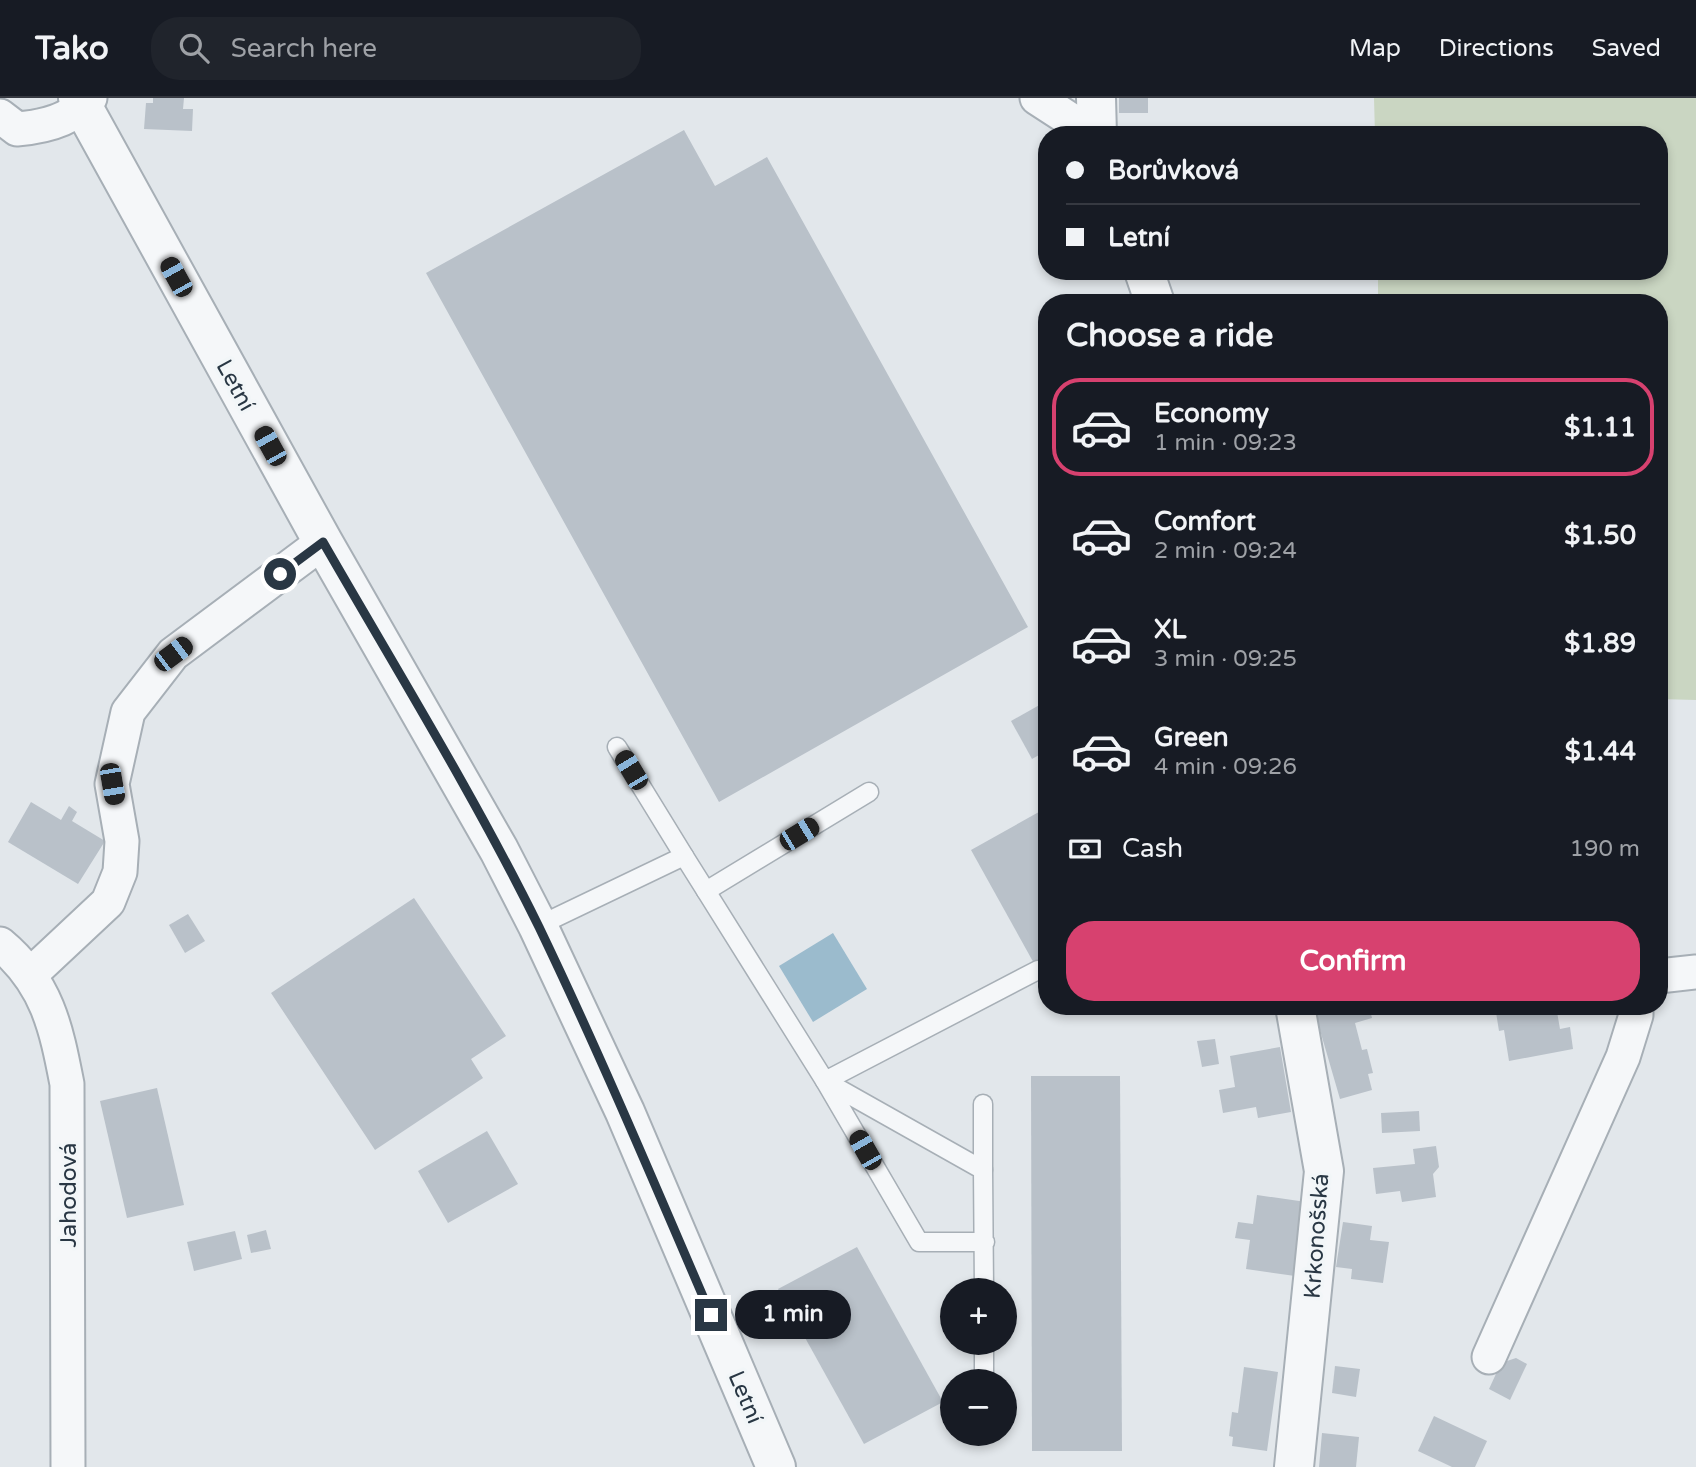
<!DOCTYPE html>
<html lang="en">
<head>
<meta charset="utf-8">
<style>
  body { margin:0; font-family:"Varela Round",sans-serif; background:#20242c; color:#f1f3f6; height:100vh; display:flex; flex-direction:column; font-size:26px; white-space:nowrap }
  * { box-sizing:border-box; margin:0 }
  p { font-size:23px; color:#9ea1a6 }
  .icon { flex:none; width:38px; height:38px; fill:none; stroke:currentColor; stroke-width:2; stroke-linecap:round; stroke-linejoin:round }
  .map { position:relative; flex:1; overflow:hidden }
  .sheet { position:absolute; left:1038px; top:196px; width:630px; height:721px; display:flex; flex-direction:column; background:#171b24; border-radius:28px; box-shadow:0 4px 10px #0003 }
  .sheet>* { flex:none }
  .hud { position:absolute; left:1038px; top:28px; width:630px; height:154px; border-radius:28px; box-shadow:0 4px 10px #0003; display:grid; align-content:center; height:154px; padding:0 28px; background:#171b24 }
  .fabs { position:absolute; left:940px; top:1180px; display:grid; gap:14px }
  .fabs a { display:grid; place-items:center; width:77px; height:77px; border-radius:50%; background:#171b24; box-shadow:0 4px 10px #0003; font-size:35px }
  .end { position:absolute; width:32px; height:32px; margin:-16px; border:9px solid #293744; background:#fff; box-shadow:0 0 0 4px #fff }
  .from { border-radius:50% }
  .bubble { position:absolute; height:49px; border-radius:24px; background:#171b24; box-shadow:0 4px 10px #0003; font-size:23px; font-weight:800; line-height:49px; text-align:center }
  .car { position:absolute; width:21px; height:42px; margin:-21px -10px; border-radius:9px; box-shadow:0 0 5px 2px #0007; background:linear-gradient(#222 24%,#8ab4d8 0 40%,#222 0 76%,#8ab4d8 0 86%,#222 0) }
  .hud b { display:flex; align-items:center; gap:24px; height:66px; font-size:26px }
  .hud b+b { border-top:2px solid #363941 }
  .hud i { width:18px; height:18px; background:#f1f3f6 }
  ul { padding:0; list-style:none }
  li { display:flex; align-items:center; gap:21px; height:98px; margin:0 14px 10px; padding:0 14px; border:4px solid transparent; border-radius:28px }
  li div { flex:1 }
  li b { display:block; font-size:26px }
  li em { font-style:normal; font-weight:800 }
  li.on { border-color:#d7416f }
  li>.icon { width:63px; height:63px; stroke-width:1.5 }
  h2 { padding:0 28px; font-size:32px; line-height:84px }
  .pay { display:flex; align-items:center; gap:18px; height:77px; padding:0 28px; font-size:26px }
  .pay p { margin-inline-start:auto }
  .primary-button { display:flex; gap:14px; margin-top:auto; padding:14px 28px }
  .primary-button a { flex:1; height:80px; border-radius:28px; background:#d7416f; color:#fff; font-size:28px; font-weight:800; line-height:80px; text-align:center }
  header { display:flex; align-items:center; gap:42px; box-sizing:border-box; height:98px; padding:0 35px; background:#171b24; border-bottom:2px solid #363941 }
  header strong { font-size:33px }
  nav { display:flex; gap:38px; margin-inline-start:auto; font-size:24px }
  .search { width:490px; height:63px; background:#20242c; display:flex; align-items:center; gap:18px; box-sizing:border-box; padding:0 24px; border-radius:28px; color:#9ea1a6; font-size:26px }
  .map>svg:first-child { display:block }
  .green { fill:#cad6c2 }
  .water { fill:#9bbbcd }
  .building { fill:#b9c1c9 }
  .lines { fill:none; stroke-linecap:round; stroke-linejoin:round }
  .service-casing { stroke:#a7afb6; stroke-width:21 }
  .minor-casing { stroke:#a7afb6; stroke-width:37 }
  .tertiary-casing { stroke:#a7afb6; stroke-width:42 }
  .service { stroke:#f5f7f9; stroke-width:18 }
  .minor { stroke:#f5f7f9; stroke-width:33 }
  .tertiary { stroke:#f5f7f9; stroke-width:38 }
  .route { stroke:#293744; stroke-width:9 }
  .labels { text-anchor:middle; stroke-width:7; stroke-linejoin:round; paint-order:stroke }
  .street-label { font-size:23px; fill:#293744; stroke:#f2f6f8 }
</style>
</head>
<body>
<header>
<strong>Tako</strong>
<div class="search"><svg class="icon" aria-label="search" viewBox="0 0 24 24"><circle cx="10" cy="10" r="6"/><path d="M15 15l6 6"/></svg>Search here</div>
<nav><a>Map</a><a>Directions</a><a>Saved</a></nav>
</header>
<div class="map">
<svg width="1696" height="1369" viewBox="0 0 1696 1369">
  <rect width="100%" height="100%" fill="#e2e7eb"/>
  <polygon class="green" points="1374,0 1696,0 1696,602 1659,601 1659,205 1378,205 1378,173 1659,173 1659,37 1375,37"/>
  <polygon class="water" points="833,835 867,891 813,924 779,868"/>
  <g class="building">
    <polygon points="153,0 184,0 183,11 193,11 192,33 144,31 146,5 153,5"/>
    <rect x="1119" y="0" width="29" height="15"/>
    <polygon points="684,32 715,88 767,59 1028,529 719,704 426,175"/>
    <polygon points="1043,605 1046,612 1046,653 1032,661 1011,623"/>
    <polygon points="31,704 61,722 69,708 77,714 72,723 105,743 78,786 8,744"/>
    <polygon points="1046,710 1046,887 971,752"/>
    <polygon points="414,800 506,938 471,961 483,980 375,1052 271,895"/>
    <polygon points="188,816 205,843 185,855 169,827"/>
    <polygon points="1313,908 1369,908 1372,920 1355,925 1362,952 1367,951 1373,975 1368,976 1372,992 1340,1001"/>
    <polygon points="1495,908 1556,908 1560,931 1570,929 1573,951 1509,963 1504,932 1499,933"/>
    <polygon points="1215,941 1219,966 1202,969 1197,943"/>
    <polygon points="1280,949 1291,1014 1258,1020 1256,1009 1223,1015 1219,992 1235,989 1230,958"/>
    <polygon points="1031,978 1120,978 1122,1353 1032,1353"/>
    <polygon points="157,990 184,1107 127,1120 100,1003"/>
    <polygon points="1419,1013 1420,1033 1382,1035 1381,1015"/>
    <polygon points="487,1033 518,1086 448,1125 418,1073"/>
    <polygon points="1436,1048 1439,1069 1433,1076 1436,1099 1402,1104 1400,1093 1376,1096 1373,1070 1415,1066 1413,1051"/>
    <polygon points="1257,1097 1306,1104 1295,1178 1246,1171 1250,1142 1235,1140 1238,1124 1253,1126"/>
    <polygon points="1343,1124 1372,1128 1370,1142 1389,1144 1383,1185 1351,1181 1352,1171 1336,1169"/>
    <polygon points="266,1132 271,1151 251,1155 247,1137"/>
    <polygon points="235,1133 242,1161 194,1173 187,1144"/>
    <polygon points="857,1149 943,1304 864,1346 778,1191"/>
    <polygon points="1516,1260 1527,1266 1510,1302 1489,1291 1501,1265"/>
    <polygon points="1335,1268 1360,1271 1356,1299 1332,1295"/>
    <polygon points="1244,1269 1278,1274 1267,1353 1232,1348 1233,1339 1229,1338 1232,1314 1238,1315"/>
    <polygon points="1434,1318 1487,1343 1475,1369 1452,1369 1418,1353"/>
    <polygon points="1322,1335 1359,1339 1356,1369 1319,1369"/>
  </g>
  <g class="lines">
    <g class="service-casing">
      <g id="service">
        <polyline points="684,758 706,793 869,694"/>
        <polyline points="706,793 825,983 1038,872"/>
        <polyline points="538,828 684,758 617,649"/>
        <polyline points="983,1006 983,1072"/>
        <polyline points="984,1192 983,1072 825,983 919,1144 985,1144"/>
        <polyline points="984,1283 984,1244"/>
      </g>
    </g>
    <g class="minor-casing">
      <g id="minor">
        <polyline points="1037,0 1094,37"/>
        <path d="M 0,18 L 17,31 C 44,29 73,22 90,0"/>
        <path d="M 0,846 C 47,885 56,929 67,986 L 68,1369"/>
        <polyline points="30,877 108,804 120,774 122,743 112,686 128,614 173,556 323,444"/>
        <polyline points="1659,878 1696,874"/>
        <polyline points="1489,1259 1623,959 1636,917 1636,908"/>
      </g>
    </g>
    <g class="tertiary-casing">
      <g id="tertiary">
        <polyline points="78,0 323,444 499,752 538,828 625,1014 776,1369"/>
        <polyline points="1096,0 1097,37"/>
        <polyline points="1144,173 1155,205"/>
        <polyline points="1294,1369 1324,1073 1295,908"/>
      </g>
    </g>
    <use href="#service" class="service"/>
    <use href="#minor" class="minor"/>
    <use href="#tertiary" class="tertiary"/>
  </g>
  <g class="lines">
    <path class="route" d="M 280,476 L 323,444 C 396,571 474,697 539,829 C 600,956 655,1087 711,1217"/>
  </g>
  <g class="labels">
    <g class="street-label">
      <text transform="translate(236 287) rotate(61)" y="8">Letní</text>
      <text transform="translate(68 1097) rotate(-90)" y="8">Jahodová</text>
      <text transform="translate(1316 1138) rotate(-86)" y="8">Krkonošská</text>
      <text transform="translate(746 1299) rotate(67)" y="8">Letní</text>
    </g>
  </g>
</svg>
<div class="fabs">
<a>+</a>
<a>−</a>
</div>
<i class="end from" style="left:280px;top:476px"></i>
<i class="end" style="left:711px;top:1217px"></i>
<div class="bubble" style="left:735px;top:1192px;width:116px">1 min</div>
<i class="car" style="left:176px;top:179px;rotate:331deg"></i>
<i class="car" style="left:270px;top:348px;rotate:331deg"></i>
<i class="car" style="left:173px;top:556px;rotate:53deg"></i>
<i class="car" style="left:631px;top:672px;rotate:329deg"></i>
<i class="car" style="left:112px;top:686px;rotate:170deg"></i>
<i class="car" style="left:799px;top:736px;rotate:59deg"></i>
<i class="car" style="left:865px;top:1052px;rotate:330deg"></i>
<div class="hud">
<b><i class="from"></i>Borůvková</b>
<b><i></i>Letní</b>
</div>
<section class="sheet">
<h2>Choose a ride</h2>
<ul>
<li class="on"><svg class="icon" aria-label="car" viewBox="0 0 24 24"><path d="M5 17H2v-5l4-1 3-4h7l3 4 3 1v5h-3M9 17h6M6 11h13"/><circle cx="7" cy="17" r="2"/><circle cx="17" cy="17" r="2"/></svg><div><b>Economy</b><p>1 min · 09:23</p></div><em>$1.11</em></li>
<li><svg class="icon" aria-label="car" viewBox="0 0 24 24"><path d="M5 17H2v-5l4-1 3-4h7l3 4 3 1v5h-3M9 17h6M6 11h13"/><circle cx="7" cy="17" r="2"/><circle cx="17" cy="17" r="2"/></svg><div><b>Comfort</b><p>2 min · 09:24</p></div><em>$1.50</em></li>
<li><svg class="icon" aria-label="car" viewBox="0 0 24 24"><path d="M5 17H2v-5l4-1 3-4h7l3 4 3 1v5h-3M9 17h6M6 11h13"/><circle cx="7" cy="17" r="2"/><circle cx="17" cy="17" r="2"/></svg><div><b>XL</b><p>3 min · 09:25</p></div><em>$1.89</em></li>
<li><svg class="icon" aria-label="car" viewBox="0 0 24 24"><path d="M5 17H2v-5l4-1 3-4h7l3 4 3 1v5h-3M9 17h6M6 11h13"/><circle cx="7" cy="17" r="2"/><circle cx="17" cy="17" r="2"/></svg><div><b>Green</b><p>4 min · 09:26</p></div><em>$1.44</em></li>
</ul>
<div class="pay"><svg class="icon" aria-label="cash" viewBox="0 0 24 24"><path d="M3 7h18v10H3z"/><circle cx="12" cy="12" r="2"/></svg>Cash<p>190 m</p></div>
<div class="primary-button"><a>Confirm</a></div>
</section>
</div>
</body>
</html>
